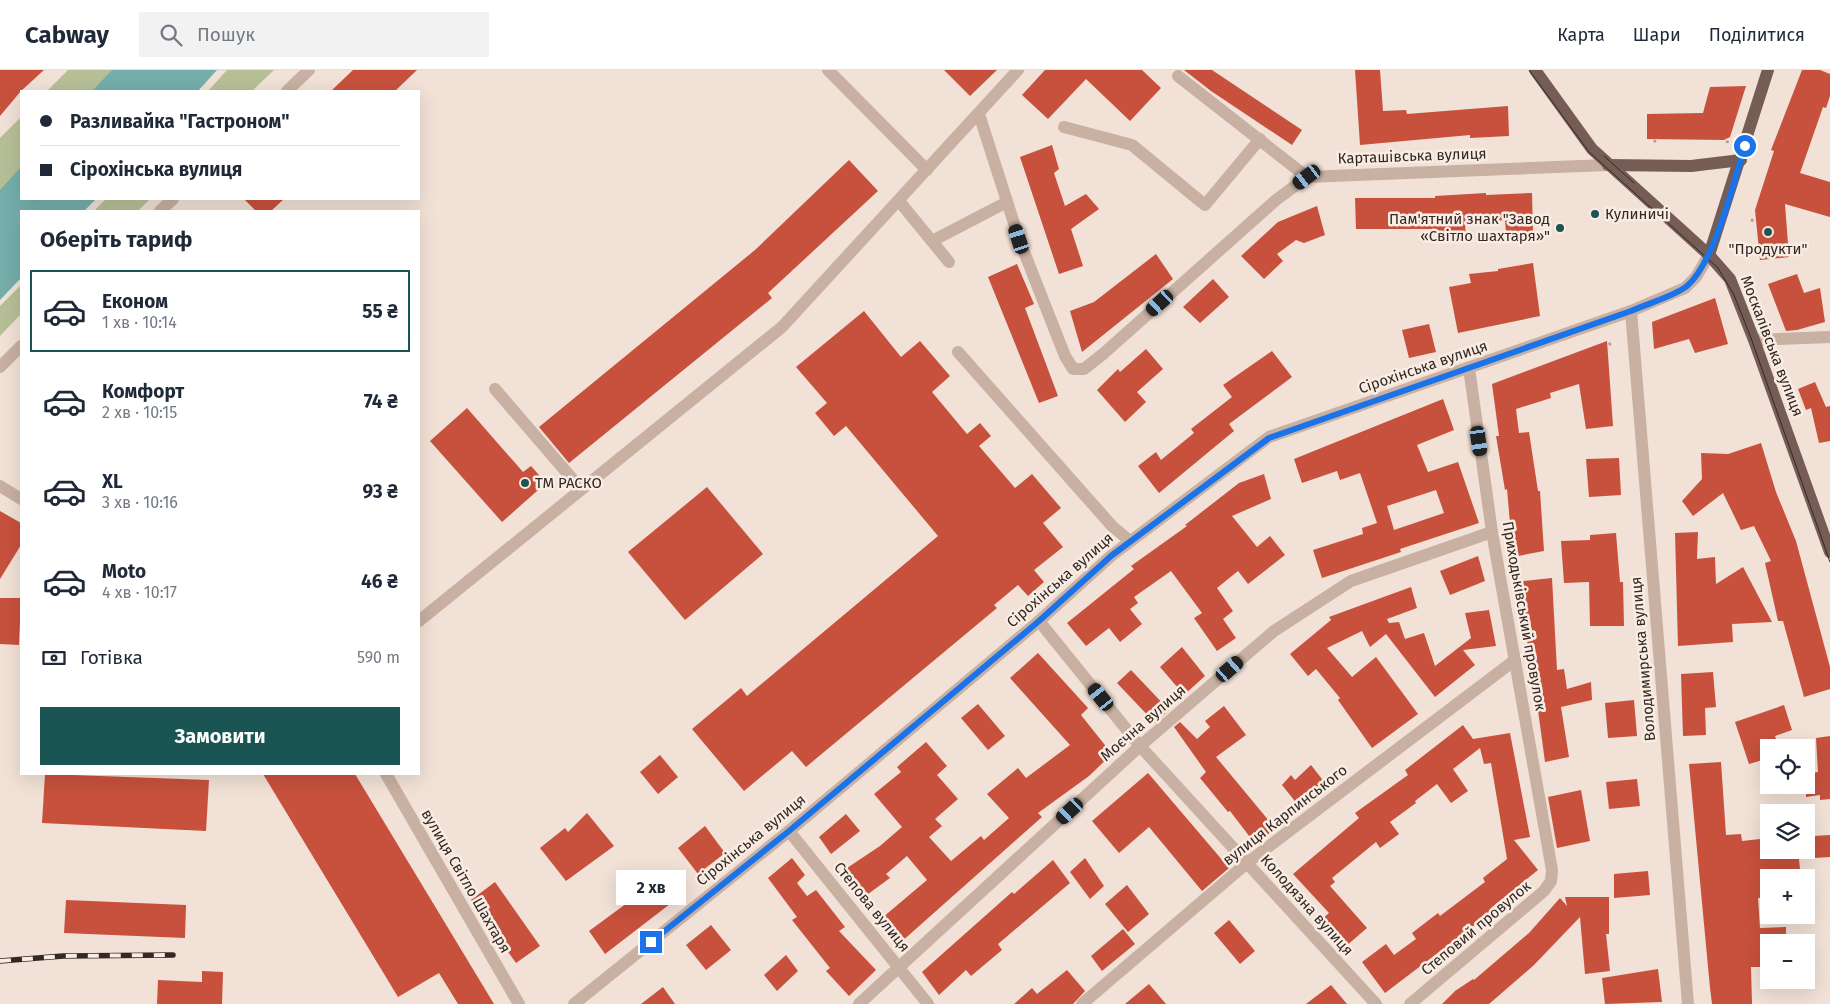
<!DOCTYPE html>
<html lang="uk">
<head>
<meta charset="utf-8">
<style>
  body { margin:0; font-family:"Fira Sans",sans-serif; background:#f2f2f3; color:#1f2937; height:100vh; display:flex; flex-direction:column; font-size:19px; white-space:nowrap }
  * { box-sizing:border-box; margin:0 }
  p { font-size:16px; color:#747a83 }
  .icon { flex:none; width:28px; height:28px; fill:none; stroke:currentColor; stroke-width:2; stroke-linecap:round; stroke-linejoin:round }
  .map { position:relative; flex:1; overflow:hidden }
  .sheet { position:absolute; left:20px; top:140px; width:400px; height:565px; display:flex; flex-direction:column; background:#fff; border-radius:0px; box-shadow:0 5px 20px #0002 }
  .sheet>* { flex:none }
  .banner { position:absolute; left:20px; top:20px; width:400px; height:110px; border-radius:0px; box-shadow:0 5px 20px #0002; display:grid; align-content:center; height:110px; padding:0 20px; background:#fff }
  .buttons { position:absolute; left:1760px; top:669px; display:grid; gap:10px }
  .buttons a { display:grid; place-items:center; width:55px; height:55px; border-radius:0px; background:#fff; box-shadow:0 5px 20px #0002; font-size:25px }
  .end { position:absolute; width:22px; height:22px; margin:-11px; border:6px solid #1a73e8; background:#fff; box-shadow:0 0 0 2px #fff }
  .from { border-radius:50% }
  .bubble { position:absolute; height:35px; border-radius:0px; background:#fff; box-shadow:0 5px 20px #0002; font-size:16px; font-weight:700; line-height:35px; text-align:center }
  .car { position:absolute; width:15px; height:30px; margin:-15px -8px; border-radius:6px; box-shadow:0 0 4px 1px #0007; background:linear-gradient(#222 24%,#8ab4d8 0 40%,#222 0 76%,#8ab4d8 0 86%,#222 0) }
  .banner b { display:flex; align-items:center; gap:18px; height:48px; font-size:19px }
  .banner b+b { border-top:1px solid #e0e1e3 }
  .banner i { width:12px; height:12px; background:#1f2937 }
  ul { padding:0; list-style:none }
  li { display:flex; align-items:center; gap:15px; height:82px; margin:0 10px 8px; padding:0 10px; border:2px solid transparent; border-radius:0px }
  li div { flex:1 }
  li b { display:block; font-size:19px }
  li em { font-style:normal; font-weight:700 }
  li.selected { border-color:#1a5453 }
  li>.icon { width:45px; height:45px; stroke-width:1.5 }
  h2 { padding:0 20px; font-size:22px; line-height:60px }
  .pay { display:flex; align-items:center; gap:12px; height:55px; padding:0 20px; font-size:19px }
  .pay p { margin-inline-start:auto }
  .button { display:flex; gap:10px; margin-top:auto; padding:10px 20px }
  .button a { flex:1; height:58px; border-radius:0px; background:#1a5453; color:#fff; font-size:20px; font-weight:700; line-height:58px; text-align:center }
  header { display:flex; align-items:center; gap:30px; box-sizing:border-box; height:70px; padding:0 25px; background:#fff; border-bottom:1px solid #e0e1e3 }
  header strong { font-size:24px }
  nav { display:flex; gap:28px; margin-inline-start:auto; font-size:18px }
  .search { width:350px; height:45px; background:#f2f2f3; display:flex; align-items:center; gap:12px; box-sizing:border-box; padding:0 18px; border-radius:0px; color:#747a83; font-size:19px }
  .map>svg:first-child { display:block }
  .green { fill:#b6bf96 }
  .water { fill:#75aeab }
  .building { fill:#c7513d; fill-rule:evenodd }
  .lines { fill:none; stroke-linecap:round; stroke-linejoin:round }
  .path { stroke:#b49a8d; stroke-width:3; stroke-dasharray:2.5 2.5; stroke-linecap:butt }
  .minor { stroke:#c8b0a2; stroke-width:12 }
  .major { stroke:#755d55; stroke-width:12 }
  .tram { stroke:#332825; stroke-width:1 }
  .rail-casing { stroke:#332825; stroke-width:5.5 }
  .rail { stroke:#f9ece2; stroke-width:4; stroke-dasharray:11; stroke-linecap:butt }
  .route { stroke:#1a73e8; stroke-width:6 }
  .poi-dot { fill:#1a5453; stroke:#f9ece2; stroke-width:2 }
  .labels { text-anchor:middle; stroke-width:5; stroke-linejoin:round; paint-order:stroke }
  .street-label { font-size:15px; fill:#332825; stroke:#f9ece2 }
  .poi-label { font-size:15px; fill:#332825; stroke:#f9ece2; text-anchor:start }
</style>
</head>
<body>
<header>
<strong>Cabway</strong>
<div class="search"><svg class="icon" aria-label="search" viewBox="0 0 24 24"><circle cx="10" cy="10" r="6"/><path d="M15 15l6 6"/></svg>Пошук</div>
<nav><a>Карта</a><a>Шари</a><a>Поділитися</a></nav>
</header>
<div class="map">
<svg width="1830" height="934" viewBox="0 0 1830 934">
  <rect width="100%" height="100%" fill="#f1e1d6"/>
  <g class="green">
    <polygon points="68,0 113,0 94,21 47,21"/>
    <polygon points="227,0 274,0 252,21 208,21"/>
    <polygon points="21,47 21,99 0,122 0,68"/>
    <polygon points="106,129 150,129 138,141 94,141"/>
    <polygon points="21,215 21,244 0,266 0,236"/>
  </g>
  <g class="water">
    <polygon points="112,0 217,0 198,21 92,21"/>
    <polygon points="21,97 21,129 96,129 84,141 21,141 21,208 0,230 0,120"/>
  </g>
  <g class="building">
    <polygon points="0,0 44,0 21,21 0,46"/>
    <polygon points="353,0 417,0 395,21 331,21"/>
    <polygon points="944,0 997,0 970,26"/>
    <polygon points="1045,0 1142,0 1161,18 1130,51 1086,9 1048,49 1022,25"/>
    <polygon points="1184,0 1212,0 1302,60 1292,75 1211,21"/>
    <polygon points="1355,0 1380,0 1383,41 1406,40 1407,44 1508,36 1509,66 1470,68 1470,65 1360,75"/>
    <polygon points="1802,0 1820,0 1830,4 1830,26 1826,38 1823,37 1800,103 1830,112 1830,147 1785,134 1789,187 1760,190 1755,140 1774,81 1771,80"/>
    <polygon points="1746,16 1730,67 1724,70 1647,69 1647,44 1703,43 1710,17"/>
    <polygon points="1052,75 1059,99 1054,103 1065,136 1086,124 1099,139 1071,159 1083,196 1059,204 1020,87"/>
    <polygon points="849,90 878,121 768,223 772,228 569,393 539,357 755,180"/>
    <polygon points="1486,123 1486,125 1532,123 1533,162 1506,163 1505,150 1465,153 1466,170 1438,172 1437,159 1356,159 1355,128 1435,128 1435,126"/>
    <polygon points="244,129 284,129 271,141 256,141"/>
    <polygon points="1317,136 1325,165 1304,173 1296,170 1277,184 1283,191 1264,209 1241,186 1278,152"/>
    <polygon points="1156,184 1173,209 1082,282 1070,241 1094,232"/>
    <polygon points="1533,193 1540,246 1458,263 1449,217 1471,213 1469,204 1498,201 1498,199"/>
    <polygon points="1017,194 1034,234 1025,238 1058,326 1039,333 988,207"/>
    <polygon points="1797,204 1804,223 1820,218 1825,252 1797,260 1786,261 1768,214"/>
    <polygon points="1213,209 1229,227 1200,253 1183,237"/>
    <polygon points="1715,228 1728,274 1695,283 1689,269 1654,279 1652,252"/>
    <polygon points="864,241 901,287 920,271 950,306 932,322 967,364 980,353 991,366 979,376 1015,418 1032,404 1061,438 1043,453 1063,477 1034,500 1044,512 1028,526 1018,515 994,535 997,538 806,697 792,681 744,721 692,659 741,618 747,626 938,466 846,356 834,366 815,343 827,333 796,297"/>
    <polygon points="1429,254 1436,282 1409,288 1402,260"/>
    <polygon points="1607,271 1613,356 1586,359 1579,314 1550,323 1551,328 1516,339 1519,363 1529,362 1538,421 1540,421 1544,481 1513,487 1507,419 1505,420 1496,366 1499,366 1492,314"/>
    <polygon points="1146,279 1163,299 1137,322 1146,332 1125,352 1097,320 1118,299 1120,302"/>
    <polygon points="1272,281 1292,307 1229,354 1234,361 1159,423 1138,396 1156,382 1161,390 1194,363 1191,359 1232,327 1223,315"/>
    <polygon points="1815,312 1826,337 1830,336 1830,371 1819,373 1811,338 1806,340 1798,319"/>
    <path d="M 1443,329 L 1454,360 L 1417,375 L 1428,402 L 1458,392 L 1479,453 L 1400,479 L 1401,482 L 1322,508 L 1313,480 L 1363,464 L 1362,458 L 1377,453 L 1360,403 L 1340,410 L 1337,401 L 1302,413 L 1294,389 ZM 1436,420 L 1444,443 L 1394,460 L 1387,436 Z"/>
    <polygon points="467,338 523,402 531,396 546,413 502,452 430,371"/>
    <polygon points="1761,373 1776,422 1796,471 1830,597 1830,619 1804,627 1783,551 1778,551 1765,493 1771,491 1754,456 1741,460 1723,423 1693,446 1682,431 1702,409 1701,383 1728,384"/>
    <polygon points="1619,388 1621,425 1589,427 1586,389"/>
    <polygon points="1264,404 1271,429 1232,446 1257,477 1270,466 1285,485 1248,514 1238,501 1217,518 1233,541 1223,549 1236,568 1217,581 1194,548 1202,543 1171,501 1134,527 1138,533 1130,539 1142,554 1120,572 1109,558 1086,576 1067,553 1134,499 1131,496 1187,456 1185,455 1239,413"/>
    <polygon points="707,417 763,484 685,550 628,482"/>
    <polygon points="0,441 21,453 21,475 0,509"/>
    <polygon points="1698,462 1697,489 1715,487 1716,514 1743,497 1772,552 1732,554 1733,572 1678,576 1675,463"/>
    <polygon points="1616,463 1620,512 1623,512 1624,556 1590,556 1589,512 1564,513 1561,471 1590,470 1590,465"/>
    <polygon points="1478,486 1485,511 1450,525 1440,501"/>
    <polygon points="1552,508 1557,600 1564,599 1567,619 1591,612 1592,630 1561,637 1569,687 1545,692 1532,596 1529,597 1523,511"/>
    <polygon points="1411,517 1417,538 1387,549 1389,553 1399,552 1405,569 1424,563 1435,596 1471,568 1465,543 1489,540 1496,576 1463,580 1475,595 1435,627 1386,564 1370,577 1362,561 1327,578 1352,607 1376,587 1418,644 1372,678 1338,630 1340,628 1316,599 1308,606 1290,584 1331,550 1329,547"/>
    <polygon points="0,528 21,528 19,575 0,574"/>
    <polygon points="1182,577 1205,606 1184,625 1160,597"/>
    <polygon points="1038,583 1088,638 1081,645 1112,684 1089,706 1038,743 1042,747 900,873 882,848 927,810 907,786 886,804 890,808 864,827 844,800 880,776 902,757 874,724 901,702 897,697 926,672 947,696 937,705 958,729 935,749 942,756 929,767 951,791 981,766 984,770 1009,748 987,724 1018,698 1026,708 1070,675 1010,608"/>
    <polygon points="1131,600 1169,640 1155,653 1117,613"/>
    <polygon points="1713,602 1716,637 1705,638 1706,665 1683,666 1681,604"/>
    <polygon points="1634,630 1637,666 1608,668 1605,633"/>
    <polygon points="978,634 1005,666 988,680 961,648"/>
    <polygon points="1784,635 1792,660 1775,666 1779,678 1769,678 1769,688 1749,694 1735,652"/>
    <polygon points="1224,636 1246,665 1216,687 1275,758 1256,775 1230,741 1228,742 1200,708 1206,702 1174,657 1180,652 1197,669 1210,657 1205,651"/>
    <polygon points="1463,655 1473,669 1510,663 1530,767 1514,770 1538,800 1491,838 1493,841 1385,923 1362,892 1386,874 1394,885 1416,869 1412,863 1438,843 1440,846 1485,812 1483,808 1507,789 1491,693 1484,694 1480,678 1453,699 1468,721 1451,733 1437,714 1415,731 1416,733 1390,752 1399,764 1380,778 1376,772 1332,808 1335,812 1330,816 1367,858 1345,877 1322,849 1329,843 1293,804 1359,748 1355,743 1408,705 1405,700"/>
    <polygon points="1830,666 1830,729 1820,730 1820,725 1806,727 1806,704 1818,702 1816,668"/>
    <polygon points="660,685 678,707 658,724 640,702"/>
    <polygon points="1721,692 1726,765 1741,764 1742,771 1769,768 1769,780 1798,780 1800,799 1778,801 1779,808 1769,808 1769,827 1758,828 1760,858 1786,857 1786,872 1769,872 1769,897 1751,897 1752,934 1712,934 1710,918 1689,694"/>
    <polygon points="1311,695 1329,718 1302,740 1282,715 1291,705 1295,710"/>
    <polygon points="1148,703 1229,798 1202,821 1149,757 1119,783 1092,751"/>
    <polygon points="45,704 209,710 206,761 42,753"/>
    <polygon points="263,704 355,704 494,934 458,934 439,903 398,927"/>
    <polygon points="1637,709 1640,736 1609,739 1606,712"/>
    <polygon points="1581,720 1590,771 1557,778 1548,727"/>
    <polygon points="587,743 614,776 566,811 540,778 565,758 568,762"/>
    <polygon points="846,744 860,761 831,784 819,767"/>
    <polygon points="705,756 725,783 698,804 678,778"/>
    <polygon points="1830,765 1830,787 1814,788 1813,766"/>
    <polygon points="792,788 805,805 797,813 807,826 816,820 845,857 839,861 876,900 849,926 826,901 830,898 792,850 797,847 768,808"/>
    <polygon points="1085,788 1104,816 1090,829 1070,802"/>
    <polygon points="1053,790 1070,813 998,874 1002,880 971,906 966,900 939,925 922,902 1012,822 1014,824"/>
    <polygon points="1648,801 1650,825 1614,828 1614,804"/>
    <polygon points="652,810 670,834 605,884 589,861 638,825 636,822"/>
    <polygon points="495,812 540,876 516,893 471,830"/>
    <polygon points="1127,815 1149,844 1128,862 1105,834"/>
    <polygon points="1565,827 1609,827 1609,864 1606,864 1610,901 1585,904 1580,847 1534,895 1489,934 1442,934 1455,921 1473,909 1474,910 1529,863 1560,828 1567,836"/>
    <polygon points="66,830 186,835 185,868 64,863"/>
    <polygon points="1229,850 1255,881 1240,894 1214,863"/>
    <polygon points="711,855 731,880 706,900 686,875"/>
    <polygon points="1123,859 1135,874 1102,901 1091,886"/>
    <polygon points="786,885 798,901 777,921 764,905"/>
    <polygon points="1658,899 1662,932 1605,934 1602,908"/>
    <polygon points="1067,900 1085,921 1073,934 1014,934 1032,918 1037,924"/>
    <polygon points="202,901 223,902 222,934 157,934 158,910 202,912"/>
    <polygon points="1149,914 1166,934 1125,934"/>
    <polygon points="1331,915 1347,934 1306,934"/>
    <polygon points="663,917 675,934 641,934"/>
  </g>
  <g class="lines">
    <g class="path">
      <polyline points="1654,72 1656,70"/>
      <polyline points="1727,73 1728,69"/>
      <polyline points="1751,150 1755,151"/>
      <polyline points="1755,182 1757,180"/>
      <polyline points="1609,275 1612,271"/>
    </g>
    <g class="minor">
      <polyline points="828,0 927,100"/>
      <polyline points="1178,6 1307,107"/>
      <polyline points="287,21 309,0"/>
      <polyline points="979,44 1019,169 1065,286 1073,299 1084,299 1103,284 1276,130 1307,107 1608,95"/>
      <polyline points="1064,57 1132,75 1205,135 1260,69"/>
      <polyline points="899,131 949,192"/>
      <polyline points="160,141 173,129"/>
      <polyline points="932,171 1007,132"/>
      <polyline points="1631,241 1688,934"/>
      <polyline points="1754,270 1830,267"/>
      <polyline points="958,282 1112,456 1130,471"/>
      <polyline points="0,297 21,276"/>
      <polyline points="495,319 581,419"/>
      <polyline points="0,416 21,429"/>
      <polyline points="419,551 782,257 1018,0"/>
      <polyline points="1039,551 1140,676 1376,934"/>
      <polyline points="386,704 519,934"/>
      <polyline points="789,761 928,934"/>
      <polyline points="574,934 789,761 1039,551 1111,486 1269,367 1631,241 1685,218 1696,207 1709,185"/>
      <polyline points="859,934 1140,676 1274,561 1351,511 1492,462"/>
      <polyline points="1082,934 1247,793 1515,590"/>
      <polyline points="1410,934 1544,821 1551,811 1552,800 1492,462 1469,298"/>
    </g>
    <g class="major">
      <polyline points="1535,0 1592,79 1709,185 1730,209 1754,270 1830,482"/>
      <polyline points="1608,95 1691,96 1741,90"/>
      <polyline points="1709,185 1768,0"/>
    </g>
    <g class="tram">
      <polyline points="1529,0 1589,82 1718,198 1734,225 1751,268 1830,492"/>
      <polyline points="1604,86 1634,113"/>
    </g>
    <g class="rail-casing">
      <polyline id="rail" points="0,891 63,886 173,885"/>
    </g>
    <use href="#rail" class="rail"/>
  </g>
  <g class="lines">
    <path class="route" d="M 651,872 L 789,761 L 1039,551 L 1111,486 L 1269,368 L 1631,241 C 1646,234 1675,226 1687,216 C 1715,192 1733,113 1745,76"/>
  </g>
  <g class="poi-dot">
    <circle cx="1595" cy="144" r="5"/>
    <circle cx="1560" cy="158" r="5"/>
    <circle cx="1768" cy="162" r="5"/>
    <circle cx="525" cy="413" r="5"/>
  </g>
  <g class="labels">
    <g class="street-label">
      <text transform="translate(1412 86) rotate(-2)" y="5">Карташівська вулиця</text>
      <text transform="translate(1772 276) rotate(69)" y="5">Москалівська вулиця</text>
      <text transform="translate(1423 297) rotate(-19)" y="5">Сірохінська вулиця</text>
      <text transform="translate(1060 510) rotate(-41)" y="5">Сірохінська вулиця</text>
      <text transform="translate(1524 546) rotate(80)" y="5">Приходьківський провулок</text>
      <text transform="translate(1643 589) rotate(-95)" y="5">Володимирська вулиця</text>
      <text transform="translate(1143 653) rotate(-41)" y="5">Моєчна вулиця</text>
      <text transform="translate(1285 745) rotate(-38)" y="5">вулиця Карпинського</text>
      <text transform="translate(751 770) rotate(-39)" y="5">Сірохінська вулиця</text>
      <text transform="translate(466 811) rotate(60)" y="5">вулиця Світло Шахтаря</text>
      <text transform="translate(1307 835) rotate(48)" y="5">Колодязна вулиця</text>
      <text transform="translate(872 837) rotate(51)" y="5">Степова вулиця</text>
      <text transform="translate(1476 858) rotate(-40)" y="5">Степовий провулок</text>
    </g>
    <g class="poi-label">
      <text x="1605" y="149">Кулиничі</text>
      <text x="1550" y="154" text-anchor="end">Пам'ятний знак "Завод<tspan x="1550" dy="17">«Світло шахтаря»"</tspan></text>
      <text x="1768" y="184" text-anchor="middle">"Продукти"</text>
      <text x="535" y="418">ТМ РАСКО</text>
    </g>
  </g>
</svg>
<div class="buttons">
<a><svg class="icon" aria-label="locate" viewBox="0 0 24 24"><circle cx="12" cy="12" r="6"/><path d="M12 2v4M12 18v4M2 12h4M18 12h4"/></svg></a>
<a><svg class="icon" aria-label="layers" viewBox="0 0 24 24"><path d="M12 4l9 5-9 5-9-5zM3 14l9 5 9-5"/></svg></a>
<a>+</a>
<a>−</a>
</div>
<i class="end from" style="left:1745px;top:76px"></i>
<i class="end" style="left:651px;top:872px"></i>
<div class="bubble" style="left:616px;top:800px;width:70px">2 хв</div>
<i class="car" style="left:1307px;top:107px;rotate:233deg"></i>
<i class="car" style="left:1019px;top:169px;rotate:342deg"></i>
<i class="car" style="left:1160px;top:233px;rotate:228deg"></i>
<i class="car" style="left:1479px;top:371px;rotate:172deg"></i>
<i class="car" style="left:1230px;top:599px;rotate:49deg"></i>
<i class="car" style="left:1101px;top:627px;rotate:321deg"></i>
<i class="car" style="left:1070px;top:741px;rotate:227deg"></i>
<div class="banner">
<b><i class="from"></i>Разливайка &quot;Гастроном&quot;</b>
<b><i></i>Сірохінська вулиця</b>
</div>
<section class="sheet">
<h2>Оберіть тариф</h2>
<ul>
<li class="selected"><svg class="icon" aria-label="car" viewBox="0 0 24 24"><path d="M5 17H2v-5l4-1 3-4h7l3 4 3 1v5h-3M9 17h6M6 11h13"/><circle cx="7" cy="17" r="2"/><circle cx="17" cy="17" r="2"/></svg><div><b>Економ</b><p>1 хв · 10:14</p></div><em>55 ₴</em></li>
<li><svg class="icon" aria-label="car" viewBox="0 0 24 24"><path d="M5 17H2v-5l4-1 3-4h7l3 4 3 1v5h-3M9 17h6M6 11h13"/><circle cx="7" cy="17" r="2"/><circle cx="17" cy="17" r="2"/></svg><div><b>Комфорт</b><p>2 хв · 10:15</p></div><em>74 ₴</em></li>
<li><svg class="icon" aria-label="car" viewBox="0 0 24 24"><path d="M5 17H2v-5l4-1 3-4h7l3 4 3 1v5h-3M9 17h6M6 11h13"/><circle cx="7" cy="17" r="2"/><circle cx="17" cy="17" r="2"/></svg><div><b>XL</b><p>3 хв · 10:16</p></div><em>93 ₴</em></li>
<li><svg class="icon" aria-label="car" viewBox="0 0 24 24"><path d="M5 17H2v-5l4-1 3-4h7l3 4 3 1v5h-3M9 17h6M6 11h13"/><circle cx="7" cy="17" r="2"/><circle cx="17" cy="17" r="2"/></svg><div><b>Moto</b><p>4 хв · 10:17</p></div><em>46 ₴</em></li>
</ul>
<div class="pay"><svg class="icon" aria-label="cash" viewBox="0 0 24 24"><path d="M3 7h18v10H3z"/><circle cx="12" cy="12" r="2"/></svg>Готівка<p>590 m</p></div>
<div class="button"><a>Замовити</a></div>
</section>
</div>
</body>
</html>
